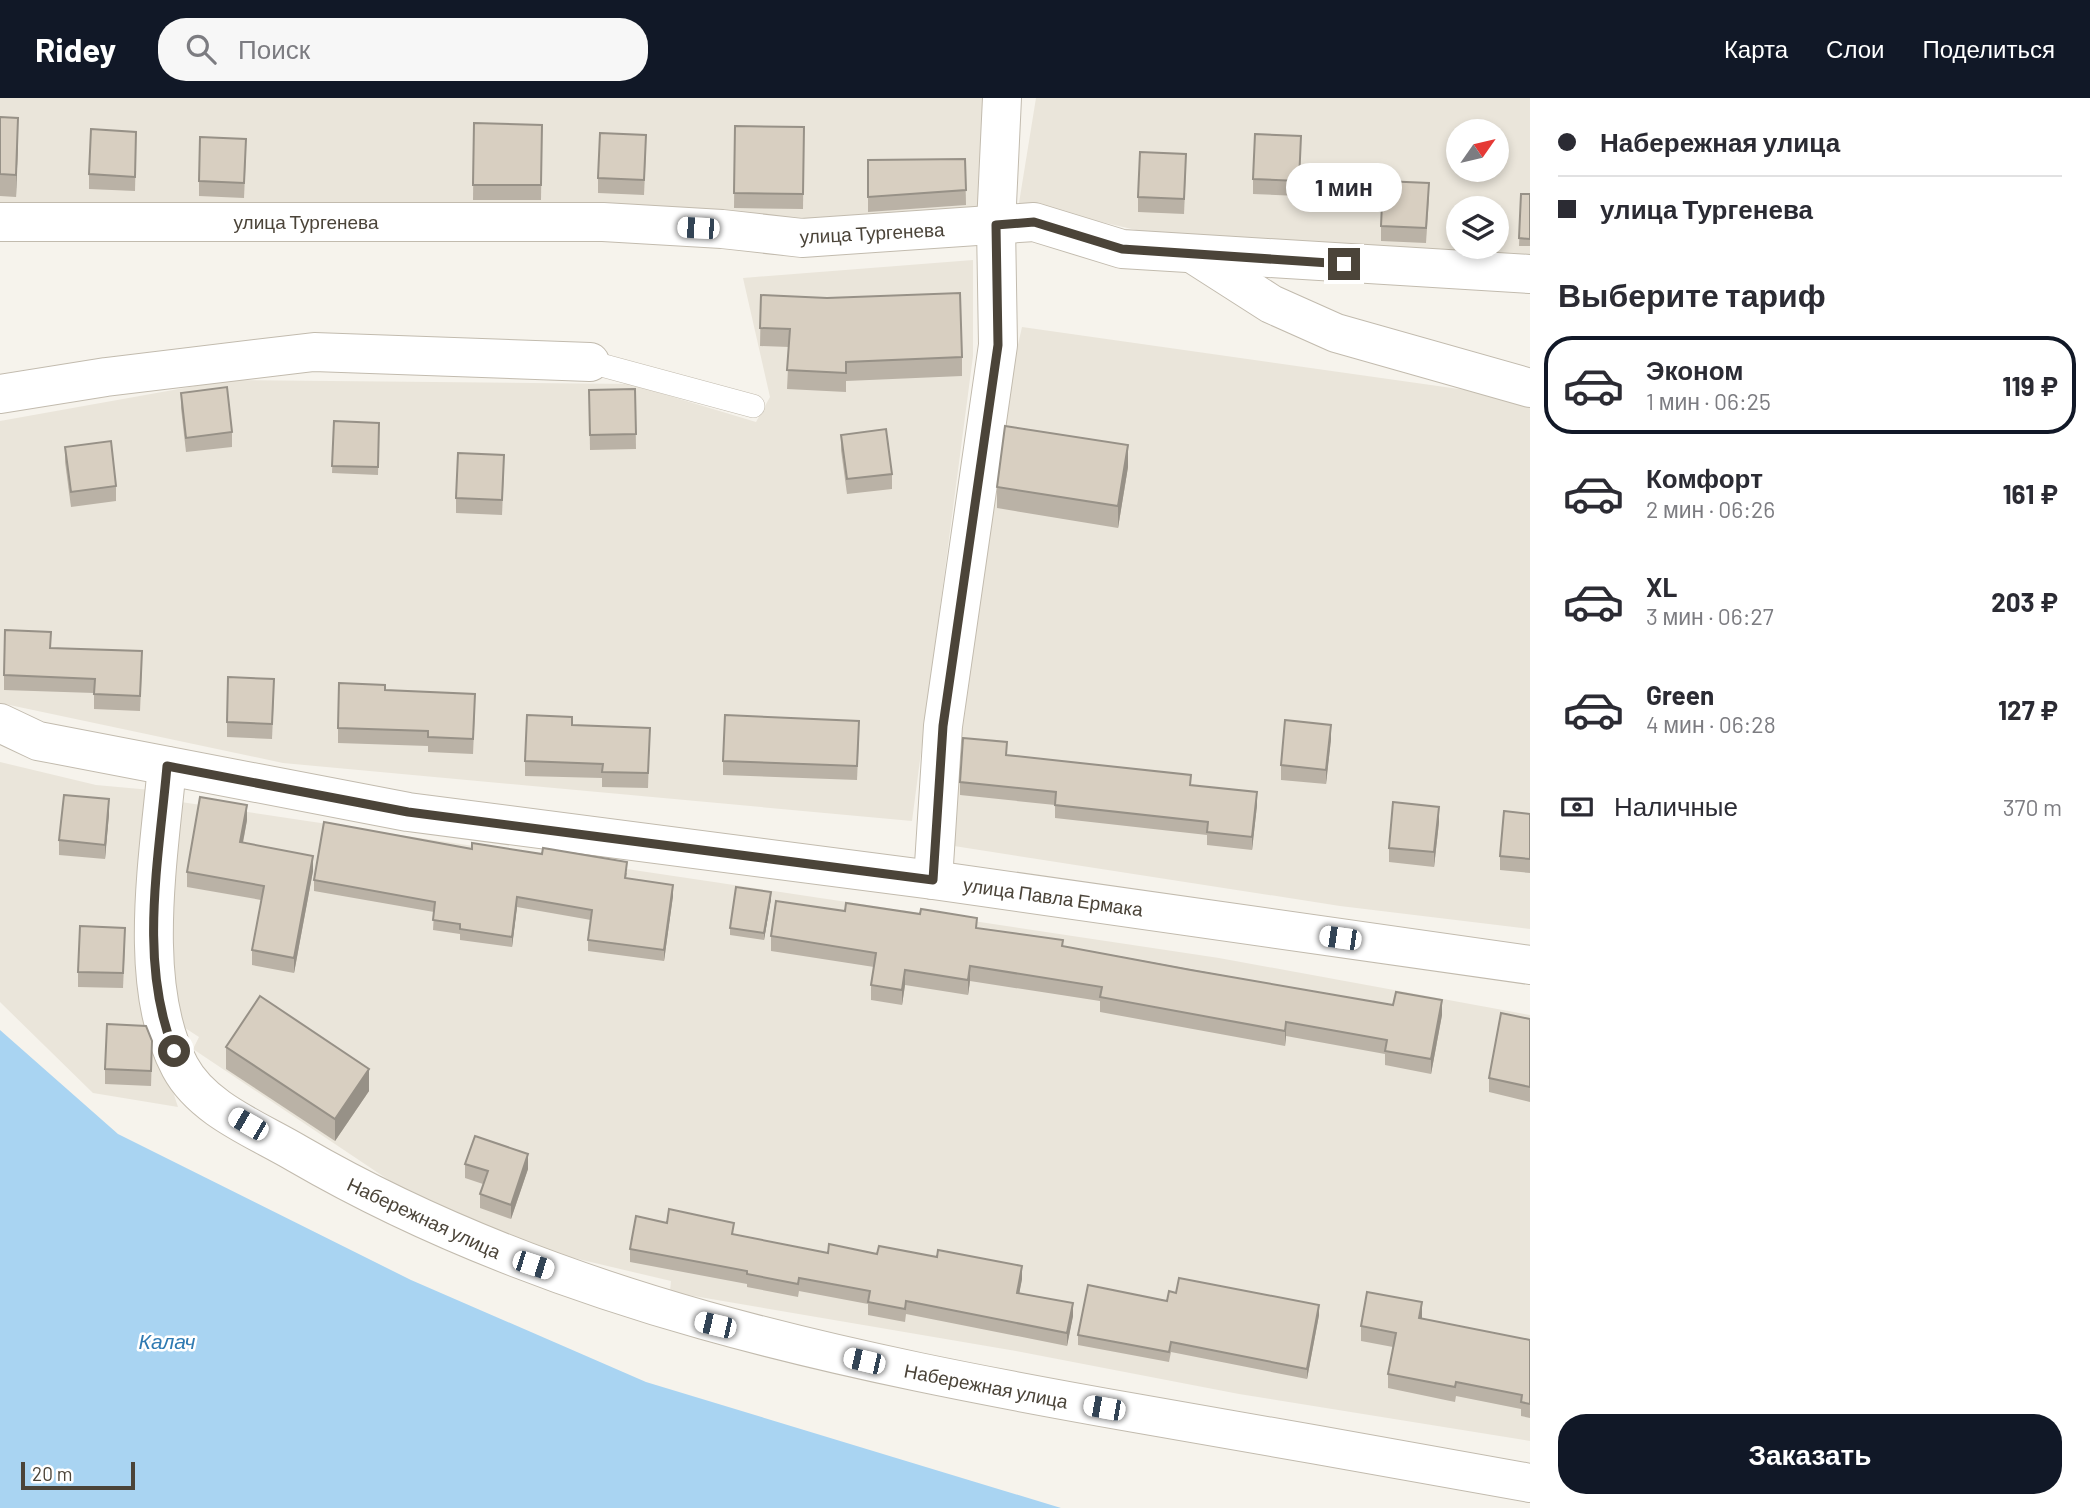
<!DOCTYPE html>
<html lang="ru">
<head>
<meta charset="utf-8">
<style>
  body { margin:0; font-family:Barlow,sans-serif; background:#f7f7f7; color:#2b2b33; height:100vh; display:flex; flex-direction:column; font-size:26px; white-space:nowrap }
  * { box-sizing:border-box; margin:0 }
  p { font-size:23px; color:#7c7c81 }
  .icon { flex:none; width:38px; height:38px; fill:none; stroke:currentColor; stroke-width:2; stroke-linecap:round; stroke-linejoin:round }
  .map { position:relative; flex:1; overflow:hidden }
  .details { display:flex; flex-direction:column; background:#fff; width:560px }
  .details>* { flex:none }
  .top-card { display:grid; align-content:center; height:154px; padding:0 28px; background:#fff }
  .needle { width:46px; rotate:56deg }
  .buttons { position:absolute; left:1446px; top:21px; display:grid; gap:14px }
  .buttons a { display:grid; place-items:center; width:63px; height:63px; border-radius:50%; background:#fff; box-shadow:0 4px 10px #0003; font-size:35px }
  .scale { position:absolute; left:21px; bottom:18px; width:114px; box-sizing:border-box; padding-left:7px; border:4px solid #4b4439; border-top:0; font-size:19px; line-height:24px; white-space:nowrap; color:#4b4439; -webkit-text-stroke:5px #fff; paint-order:stroke }
  .end { position:absolute; width:32px; height:32px; margin:-16px; border:9px solid #4b4439; background:#fff; box-shadow:0 0 0 4px #fff }
  .from { border-radius:50% }
  .bubble { position:absolute; height:49px; border-radius:24px; background:#fff; box-shadow:0 4px 10px #0003; font-size:23px; font-weight:700; line-height:49px; text-align:center }
  .car { position:absolute; width:21px; height:42px; margin:-21px -10px; border-radius:9px; box-shadow:0 0 5px 2px #0007; background:linear-gradient(#fff 24%,#345 0 40%,#fff 0 76%,#345 0 86%,#fff 0) }
  .top-card b { display:flex; align-items:center; gap:24px; height:66px; font-size:26px }
  .top-card b+b { border-top:2px solid #e1e1e2 }
  .top-card i { width:18px; height:18px; background:#2b2b33 }
  ul { padding:0; list-style:none }
  li { display:flex; align-items:center; gap:21px; height:98px; margin:0 14px 10px; padding:0 14px; border:4px solid transparent; border-radius:28px }
  li div { flex:1 }
  li b { display:block; font-size:26px }
  li em { font-style:normal; font-weight:700 }
  li.on { border-color:#111827 }
  li>.icon { width:63px; height:63px; stroke-width:1.5 }
  h2 { padding:0 28px; font-size:32px; line-height:84px }
  .pay { display:flex; align-items:center; gap:18px; height:77px; padding:0 28px; font-size:26px }
  .pay p { margin-inline-start:auto }
  .cta { display:flex; gap:14px; margin-top:auto; padding:14px 28px }
  .cta a { flex:1; height:80px; border-radius:28px; background:#111827; color:#fff; font-size:28px; font-weight:700; line-height:80px; text-align:center }
  header { display:flex; align-items:center; gap:42px; box-sizing:border-box; height:98px; padding:0 35px; background:#111827; color:#fff }
  header strong { font-size:33px }
  nav { display:flex; gap:38px; margin-inline-start:auto; font-size:24px }
  .search { width:490px; height:63px; background:#f7f7f7; display:flex; align-items:center; gap:18px; box-sizing:border-box; padding:0 24px; border-radius:28px; color:#7c7c81; font-size:26px }
  main { display:flex; flex:1; min-height:0 }
  .map>svg:first-child { display:block }
  .residential { fill:#eae5da; fill-rule:evenodd }
  .water { fill:#a9d4f2 }
  .lines { fill:none; stroke-linecap:round; stroke-linejoin:round }
  .lane-casing { stroke:#c2bbae; stroke-width:24 }
  .street-casing { stroke:#c2bbae; stroke-width:40 }
  .lane { stroke:#fff; stroke-width:23 }
  .street { stroke:#fff; stroke-width:38 }
  .wall { fill:#bab2a6 }
  .shaded-wall { fill:#979187 }
  .building { fill:#d8cfc1; stroke:#979187; stroke-width:2 }
  .route { stroke:#4b4439; stroke-width:9 }
  .labels { text-anchor:middle; stroke-width:5; stroke-linejoin:round; paint-order:stroke }
  .street-label { font-size:19px; fill:#4b4439; stroke:#fff }
  .water-label { font-size:21px; font-style:italic; fill:#2e7ab2; stroke:#fff }
</style>
</head>
<body>
<header>
<strong>Ridey</strong>
<div class="search"><svg class="icon" aria-label="search" viewBox="0 0 24 24"><circle cx="10" cy="10" r="6"/><path d="M15 15l6 6"/></svg>Поиск</div>
<nav><a>Карта</a><a>Слои</a><a>Поделиться</a></nav>
</header>
<main>
<div class="map">
<svg width="1530" height="1410" viewBox="0 0 1530 1410">
  <rect width="100%" height="100%" fill="#f6f3ec"/>
  <g class="residential">
    <polygon points="0,0 988,0 980,112 966,124 0,113"/>
    <path d="M 1036,0 L 1530,0 L 1530,160 L 1158,137 L 1019,105 ZM 1458,33 L 1496,33 L 1496,72 L 1458,72 ZM 1458,110 L 1496,110 L 1496,149 L 1458,149 Z"/>
    <polygon points="973,162 973,258 912,723 283,665 0,605 0,323 229,282 630,286 756,324 770,299 743,180"/>
    <polygon points="1022,229 1530,301 1530,831 1340,808 954,748 950,680 987,384"/>
    <polygon points="0,664 96,687 151,692 134,836 147,915 178,1009 93,995 0,904"/>
    <polygon points="181,704 1219,860 1530,917 1530,1343 1239,1296 1016,1253 670,1194 671,1183 523,1148 426,1107 193,951 199,939 182,928 165,820"/>
  </g>
  <polygon class="water" points="0,932 118,1036 411,1182 646,1284 1061,1410 0,1410"/>
  <g class="lines">
    <g class="lane-casing">
      <polyline id="lane" points="590,264 753,308"/>
    </g>
    <g class="street-casing">
      <g id="street">
        <polyline points="0,124 603,124 722,131 802,140 1034,124 1122,151 1530,176"/>
        <polyline points="1196,158 1271,206 1336,235 1530,290"/>
        <polyline points="0,296 106,279 314,254 590,264"/>
        <polyline points="0,625 38,643 408,714 933,782 1530,867"/>
        <path d="M 167,668 C 159,758 136,887 180,969 C 203,1012 258,1032 298,1056 C 555,1205 846,1264 1135,1315 C 1267,1338 1398,1361 1530,1385"/>
        <polyline points="933,782 943,628 998,247 996,127 1002,0"/>
      </g>
    </g>
    <use href="#lane" class="lane"/>
    <use href="#street" class="street"/>
  </g>
  <g class="wall">
    <polygon points="0,19 18,42 16,99 0,98"/>
    <polygon points="474,25 542,27 541,102 473,102"/>
    <polygon points="735,28 804,29 803,111 734,110"/>
    <polygon points="1301,38 1299,98 1253,96 1253,81"/>
    <polygon points="136,49 135,93 89,91 89,76"/>
    <polygon points="646,52 644,97 598,95 598,80"/>
    <polygon points="246,56 244,100 199,98 199,83"/>
    <polygon points="965,61 966,107 868,114 868,62"/>
    <polygon points="1186,71 1184,116 1138,114 1138,99"/>
    <polygon points="1521,96 1530,96 1530,148 1519,148"/>
    <polygon points="1429,100 1426,145 1381,143 1381,128"/>
    <polygon points="761,197 962,259 962,278 846,283 846,294 787,291 789,249 760,248"/>
    <polygon points="635,291 636,351 590,352 589,292"/>
    <polygon points="181,295 232,334 232,349 186,354 181,310"/>
    <polygon points="334,323 379,325 378,377 332,375"/>
    <polygon points="841,337 892,376 892,391 847,396 841,352"/>
    <polygon points="65,349 116,388 116,403 71,409 65,364"/>
    <polygon points="1128,369 1118,430 997,410 997,389"/>
    <polygon points="504,372 502,417 456,415 456,400"/>
    <polygon points="51,550 142,567 140,613 94,611 94,595 4,592 4,577"/>
    <polygon points="385,592 475,611 473,656 428,654 428,648 338,645 338,630"/>
    <polygon points="274,596 272,641 227,639 227,624"/>
    <polygon points="572,627 650,630 648,690 602,689 602,680 525,678 525,663"/>
    <polygon points="859,637 857,682 723,677 723,663"/>
    <polygon points="1331,641 1326,686 1281,682 1281,667"/>
    <polygon points="1007,657 1191,688 1257,707 1252,752 1207,747 1207,737 1055,720 1055,707 960,697 960,684"/>
    <polygon points="109,716 105,761 59,757 59,742"/>
    <polygon points="1530,716 1530,775 1500,772 1500,758"/>
    <polygon points="247,722 243,745 313,773 294,875 252,867 252,852 261,802 187,789 187,774"/>
    <polygon points="1439,724 1434,769 1389,764 1389,750"/>
    <polygon points="472,751 627,775 626,780 673,798 664,863 588,853 588,842 591,822 517,809 512,849 460,842 460,836 433,832 434,814 314,793 314,782"/>
    <polygon points="771,801 764,842 730,837 730,830"/>
    <polygon points="845,813 977,830 1063,848 1442,917 1431,976 1385,967 1385,956 1286,938 1285,948 1100,914 1100,903 970,883 968,897 905,887 902,907 871,902 871,887 874,869 771,853 771,838"/>
    <polygon points="125,845 123,890 78,889 78,874"/>
    <polygon points="1530,921 1530,1004 1489,994 1489,980"/>
    <polygon points="226,949 369,993 335,1043 226,971"/>
    <polygon points="152,958 151,988 105,986 105,971"/>
    <polygon points="465,1066 528,1071 511,1121 480,1110 480,1096 483,1086 465,1080"/>
    <polygon points="734,1136 828,1155 877,1156 1022,1181 1019,1195 1073,1218 1067,1248 906,1216 905,1224 868,1217 868,1206 799,1193 798,1199 747,1189 747,1186 630,1164 630,1151"/>
    <polygon points="1167,1203 1319,1217 1307,1281 1171,1254 1169,1264 1078,1247 1078,1237"/>
    <polygon points="1422,1219 1422,1221 1530,1242 1530,1320 1521,1318 1521,1311 1456,1298 1455,1304 1388,1290 1388,1276 1393,1249 1361,1243 1361,1228"/>
  </g>
  <g class="shaded-wall">
    <polygon points="18,20 18,42 16,99 16,77"/>
    <polygon points="1128,347 1128,369 1118,430 1118,408"/>
    <polygon points="1331,627 1331,641 1326,686 1326,672"/>
    <polygon points="1257,694 1257,707 1252,752 1252,739"/>
    <polygon points="109,701 109,716 105,761 105,747"/>
    <polygon points="247,707 247,722 240,759 240,744"/>
    <polygon points="1439,709 1439,724 1434,769 1434,754"/>
    <polygon points="313,758 313,773 294,875 294,860"/>
    <polygon points="673,787 673,798 664,863 664,852"/>
    <polygon points="771,794 771,801 764,842 764,835"/>
    <polygon points="517,799 517,809 512,849 512,839"/>
    <polygon points="970,868 970,883 968,897 968,882"/>
    <polygon points="905,872 905,887 902,907 902,892"/>
    <polygon points="1442,902 1442,917 1431,976 1431,961"/>
    <polygon points="1286,924 1286,938 1285,948 1285,933"/>
    <polygon points="369,971 369,993 335,1043 335,1021"/>
    <polygon points="528,1056 528,1071 511,1121 511,1107"/>
    <polygon points="1022,1168 1022,1181 1017,1208 1017,1195"/>
    <polygon points="1422,1204 1422,1219 1419,1235 1419,1220"/>
    <polygon points="1073,1205 1073,1218 1067,1248 1067,1235"/>
    <polygon points="1319,1207 1319,1217 1307,1281 1307,1271"/>
  </g>
  <g class="building">
    <polygon points="0,19 18,20 16,77 0,76"/>
    <polygon points="474,25 542,27 541,87 473,87"/>
    <polygon points="735,28 804,29 803,96 734,95"/>
    <polygon points="91,31 136,34 135,79 89,76"/>
    <polygon points="600,35 646,37 644,82 598,80"/>
    <polygon points="1255,36 1301,38 1299,83 1253,81"/>
    <polygon points="200,39 246,41 244,85 199,83"/>
    <polygon points="1140,54 1186,56 1184,101 1138,99"/>
    <polygon points="965,61 966,92 868,99 868,62"/>
    <polygon points="1383,83 1429,85 1426,130 1381,128"/>
    <polygon points="1521,96 1530,96 1530,141 1519,140"/>
    <polygon points="960,195 962,259 846,264 846,275 787,272 790,231 760,230 761,197 827,200"/>
    <polygon points="227,289 232,334 186,340 181,295"/>
    <polygon points="635,291 636,336 590,337 589,292"/>
    <polygon points="334,323 379,325 378,369 332,368"/>
    <polygon points="1005,328 1128,347 1118,408 997,389"/>
    <polygon points="886,331 892,376 847,381 841,337"/>
    <polygon points="111,343 116,388 71,394 65,349"/>
    <polygon points="458,355 504,357 502,402 456,400"/>
    <polygon points="5,532 51,534 50,550 142,553 140,598 94,596 95,581 4,577"/>
    <polygon points="228,579 274,581 272,626 227,624"/>
    <polygon points="339,585 385,587 385,592 475,596 473,641 428,639 428,633 338,630"/>
    <polygon points="527,617 572,619 572,627 650,630 648,675 602,674 603,666 525,663"/>
    <polygon points="725,617 859,623 857,668 723,663"/>
    <polygon points="1285,622 1331,627 1326,672 1281,667"/>
    <polygon points="963,640 1007,644 1006,657 1191,677 1190,687 1257,694 1252,739 1207,734 1208,724 1055,707 1056,694 960,684"/>
    <polygon points="64,697 109,701 105,747 59,742"/>
    <polygon points="200,699 247,707 240,744 313,758 294,860 252,852 264,788 187,774"/>
    <polygon points="1393,704 1439,709 1434,754 1389,750"/>
    <polygon points="1504,713 1530,716 1530,761 1500,758"/>
    <polygon points="324,724 472,751 472,745 542,756 543,750 627,764 625,780 673,787 664,852 588,842 592,812 517,799 512,839 460,831 460,826 433,822 435,804 314,782"/>
    <polygon points="736,789 771,794 764,835 730,830"/>
    <polygon points="776,803 845,813 846,805 920,816 921,811 977,820 976,830 1063,842 1062,848 1191,872 1393,907 1396,894 1442,902 1431,961 1385,953 1387,942 1286,924 1285,933 1100,899 1102,889 970,868 968,882 905,872 902,892 871,887 876,855 771,838"/>
    <polygon points="80,828 125,830 123,875 78,874"/>
    <polygon points="260,898 369,971 335,1021 226,949"/>
    <polygon points="1501,915 1530,921 1530,989 1489,980"/>
    <polygon points="107,926 146,928 152,943 151,973 105,971"/>
    <polygon points="475,1038 528,1056 511,1107 480,1096 488,1073 465,1066"/>
    <polygon points="669,1111 734,1125 732,1136 828,1155 829,1146 877,1156 879,1148 937,1159 938,1152 1022,1168 1017,1195 1073,1205 1067,1235 906,1203 905,1211 868,1204 870,1193 799,1180 798,1186 747,1176 747,1173 630,1151 636,1118 667,1125"/>
    <polygon points="1179,1180 1319,1207 1307,1271 1171,1244 1169,1254 1078,1237 1088,1187 1167,1203 1169,1193 1176,1195"/>
    <polygon points="1367,1194 1422,1204 1419,1220 1530,1242 1530,1306 1521,1304 1522,1297 1456,1284 1455,1289 1388,1276 1396,1235 1361,1228"/>
  </g>
  <g class="lines">
    <path class="route" d="M 174,953 C 138,864 159,761 167,668 L 408,714 L 933,782 L 943,628 L 998,247 L 996,127 L 1034,124 L 1122,151 L 1344,166"/>
  </g>
  <g class="labels">
    <g class="street-label">
      <text x="306" y="131">улица Тургенева</text>
      <text transform="translate(872 135) rotate(-3)" y="7">улица Тургенева</text>
      <text transform="translate(1053 799) rotate(8)" y="7">улица Павла Ермака</text>
      <text transform="translate(424 1120) rotate(25)" y="7">Набережная улица</text>
      <text transform="translate(986 1288) rotate(11)" y="7">Набережная улица</text>
    </g>
    <g class="water-label">
      <text x="167" y="1251">Калач</text>
    </g>
  </g>
</svg>
<div class="buttons">
<a><svg class="needle" viewBox="-14 -14 28 28"><path d="M0-13l5 13h-10z" fill="#e53935"/><path d="M0 13l5-13h-10z" fill="#7c7c81"/></svg></a>
<a><svg class="icon" aria-label="layers" viewBox="0 0 24 24"><path d="M12 4l9 5-9 5-9-5zM3 14l9 5 9-5"/></svg></a>
</div>
<div class="scale">20 m</div>
<i class="end from" style="left:174px;top:953px"></i>
<i class="end" style="left:1344px;top:166px"></i>
<div class="bubble" style="left:1286px;top:65px;width:116px">1 мин</div>
<i class="car" style="left:698px;top:130px;rotate:273deg"></i>
<i class="car" style="left:1340px;top:840px;rotate:278deg"></i>
<i class="car" style="left:248px;top:1026px;rotate:300deg"></i>
<i class="car" style="left:533px;top:1167px;rotate:108deg"></i>
<i class="car" style="left:715px;top:1227px;rotate:283deg"></i>
<i class="car" style="left:864px;top:1263px;rotate:283deg"></i>
<i class="car" style="left:1104px;top:1310px;rotate:280deg"></i>
</div>
<section class="details">
<div class="top-card">
<b><i class="from"></i>Набережная улица</b>
<b><i></i>улица Тургенева</b>
</div>
<h2>Выберите тариф</h2>
<ul>
<li class="on"><svg class="icon" aria-label="car" viewBox="0 0 24 24"><path d="M5 17H2v-5l4-1 3-4h7l3 4 3 1v5h-3M9 17h6M6 11h13"/><circle cx="7" cy="17" r="2"/><circle cx="17" cy="17" r="2"/></svg><div><b>Эконом</b><p>1 мин · 06:25</p></div><em>119 ₽</em></li>
<li><svg class="icon" aria-label="car" viewBox="0 0 24 24"><path d="M5 17H2v-5l4-1 3-4h7l3 4 3 1v5h-3M9 17h6M6 11h13"/><circle cx="7" cy="17" r="2"/><circle cx="17" cy="17" r="2"/></svg><div><b>Комфорт</b><p>2 мин · 06:26</p></div><em>161 ₽</em></li>
<li><svg class="icon" aria-label="car" viewBox="0 0 24 24"><path d="M5 17H2v-5l4-1 3-4h7l3 4 3 1v5h-3M9 17h6M6 11h13"/><circle cx="7" cy="17" r="2"/><circle cx="17" cy="17" r="2"/></svg><div><b>XL</b><p>3 мин · 06:27</p></div><em>203 ₽</em></li>
<li><svg class="icon" aria-label="car" viewBox="0 0 24 24"><path d="M5 17H2v-5l4-1 3-4h7l3 4 3 1v5h-3M9 17h6M6 11h13"/><circle cx="7" cy="17" r="2"/><circle cx="17" cy="17" r="2"/></svg><div><b>Green</b><p>4 мин · 06:28</p></div><em>127 ₽</em></li>
</ul>
<div class="pay"><svg class="icon" aria-label="cash" viewBox="0 0 24 24"><path d="M3 7h18v10H3z"/><circle cx="12" cy="12" r="2"/></svg>Наличные<p>370 m</p></div>
<div class="cta"><a>Заказать</a></div>
</section>
</main>
</body>
</html>
